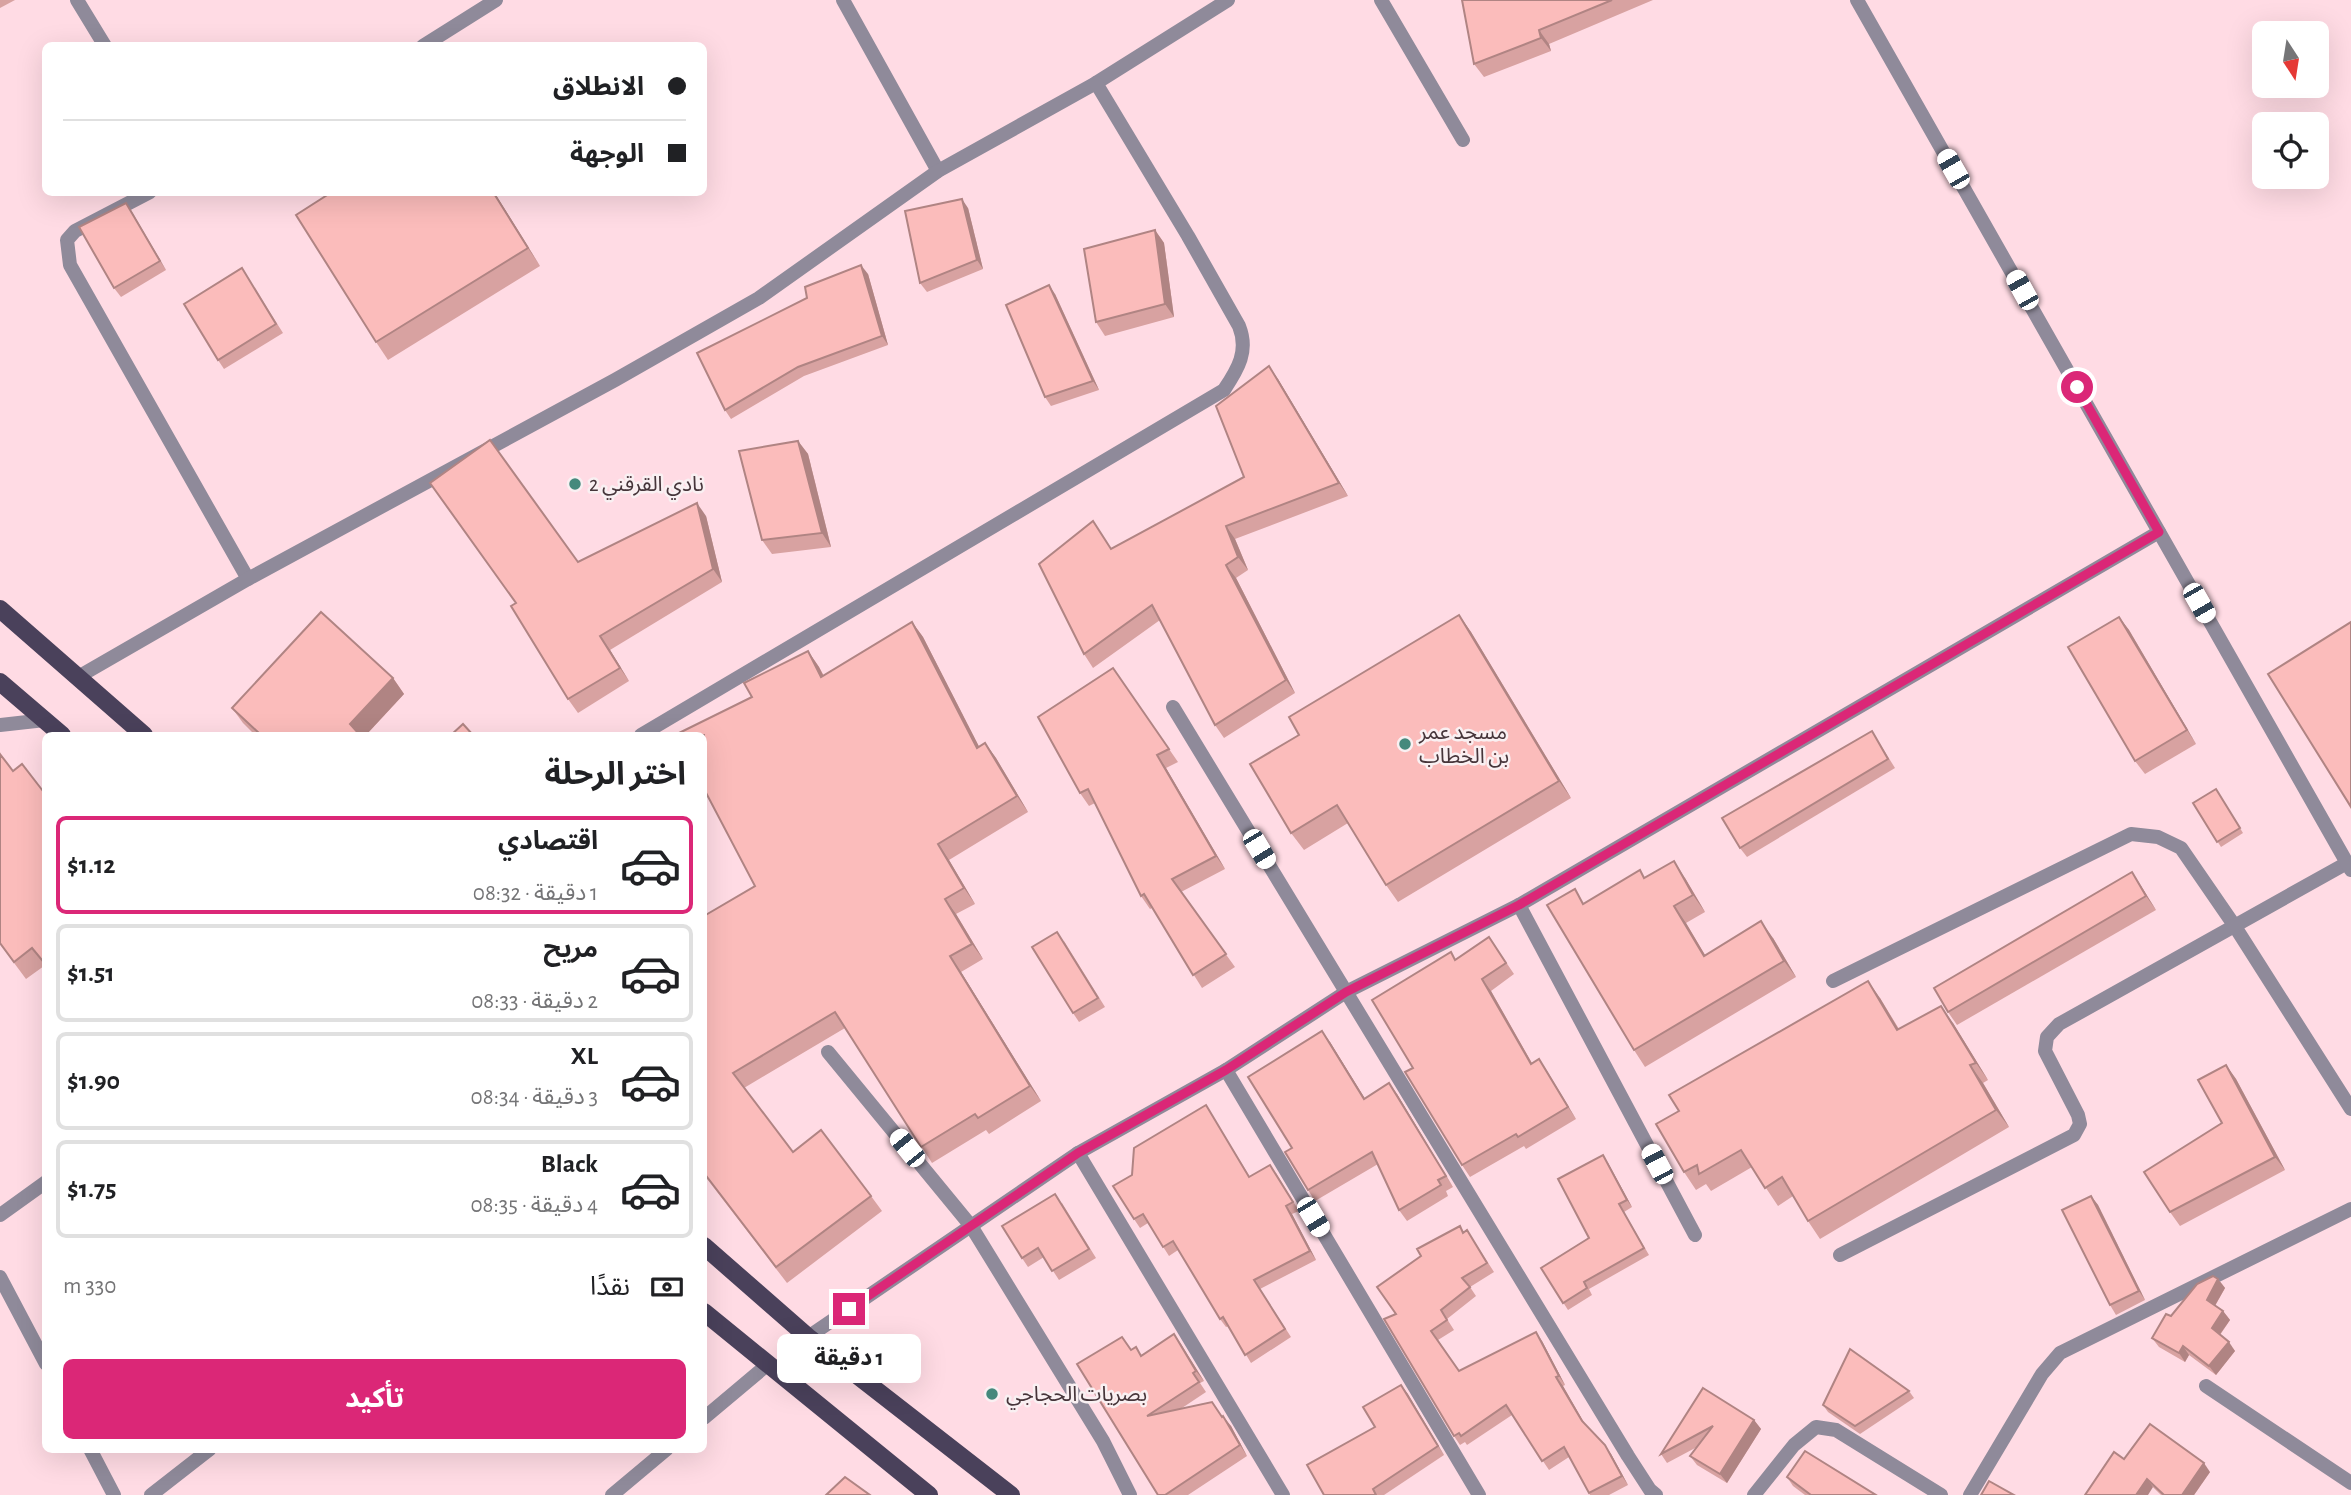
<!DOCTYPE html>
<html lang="ar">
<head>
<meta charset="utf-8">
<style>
  body { margin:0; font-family:"Alegreya Sans","Noto Sans Arabic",sans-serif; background:#f6f6f6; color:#202124; direction:rtl; height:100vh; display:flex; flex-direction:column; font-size:26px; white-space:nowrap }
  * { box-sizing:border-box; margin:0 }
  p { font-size:23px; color:#757577 }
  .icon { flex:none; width:38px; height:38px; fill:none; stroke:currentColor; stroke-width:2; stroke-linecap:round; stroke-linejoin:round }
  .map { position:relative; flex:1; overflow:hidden; direction:ltr }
  .drawer { position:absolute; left:42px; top:732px; width:665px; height:721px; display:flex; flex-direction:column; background:#fff; border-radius:10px; box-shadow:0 7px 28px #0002; direction:rtl }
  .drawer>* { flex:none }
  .guide { position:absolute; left:42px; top:42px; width:665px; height:154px; border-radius:10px; box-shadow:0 7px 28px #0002; direction:rtl; display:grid; align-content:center; height:154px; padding:0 21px; background:#fff }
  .needle { width:46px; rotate:168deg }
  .fabs { position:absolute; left:2252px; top:21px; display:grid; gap:14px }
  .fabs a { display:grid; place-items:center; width:77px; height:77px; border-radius:10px; background:#fff; box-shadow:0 7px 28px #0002; font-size:35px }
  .end { position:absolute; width:32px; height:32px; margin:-16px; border:9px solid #db2777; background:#fff; box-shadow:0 0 0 4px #fff }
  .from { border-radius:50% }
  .bubble { position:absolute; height:49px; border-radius:10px; background:#fff; box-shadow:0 7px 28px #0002; font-size:23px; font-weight:700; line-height:49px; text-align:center; direction:rtl }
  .car { position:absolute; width:21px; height:42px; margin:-21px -10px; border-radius:9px; box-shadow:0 0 5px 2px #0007; background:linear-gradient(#fff 24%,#345 0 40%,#fff 0 76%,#345 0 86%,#fff 0) }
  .guide b { display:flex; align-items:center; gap:24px; height:66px; font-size:26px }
  .guide b+b { border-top:2px solid #e0e0e0 }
  .guide i { width:18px; height:18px; background:#202124 }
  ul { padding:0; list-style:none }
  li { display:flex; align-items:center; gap:21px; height:98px; margin:0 14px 10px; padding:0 7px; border:4px solid #e0e0e0; border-radius:10px }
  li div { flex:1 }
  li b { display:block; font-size:26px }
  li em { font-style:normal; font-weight:700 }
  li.active { border-color:#db2777 }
  li>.icon { width:63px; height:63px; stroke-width:1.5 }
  h2 { padding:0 21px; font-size:32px; line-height:84px }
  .pay { display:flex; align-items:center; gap:18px; height:77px; padding:0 21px; font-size:26px }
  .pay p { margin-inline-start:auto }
  .cta { display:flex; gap:14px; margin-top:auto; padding:14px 21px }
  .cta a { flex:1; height:80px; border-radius:10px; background:#db2777; color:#fff; font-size:28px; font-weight:700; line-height:80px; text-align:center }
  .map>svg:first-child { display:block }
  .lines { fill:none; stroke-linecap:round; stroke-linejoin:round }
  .service { stroke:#8f8a9a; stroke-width:14 }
  .minor { stroke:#8f8a9a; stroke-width:14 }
  .tertiary { stroke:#8f8a9a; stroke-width:14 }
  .primary { stroke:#4a415b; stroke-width:18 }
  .wall { fill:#d8a2a1 }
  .shaded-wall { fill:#b08483 }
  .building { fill:#fbbcbb; stroke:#b08483; stroke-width:2 }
  .route { stroke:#db2777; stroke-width:9 }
  .poi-dot { fill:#45897c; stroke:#f9f0f2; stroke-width:2.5 }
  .labels { text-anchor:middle; stroke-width:5; stroke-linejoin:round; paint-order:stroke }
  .poi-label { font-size:21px; fill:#46353a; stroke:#f9f0f2; text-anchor:start }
</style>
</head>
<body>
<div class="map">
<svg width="2351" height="1495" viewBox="0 0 2351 1495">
  <rect width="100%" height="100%" fill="#ffdbe4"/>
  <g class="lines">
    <g class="service">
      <polyline points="1833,981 2131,834 2158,837 2181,848 2234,925 2351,1109"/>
      <polyline points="1840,1255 2074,1135 2080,1124 2078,1115 2045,1051 2047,1037 2059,1024 2347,863"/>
      <polyline points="2206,1386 2351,1483"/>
    </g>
    <g class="minor">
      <polyline points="77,0 105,46"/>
      <polyline points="843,0 938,171"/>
      <polyline points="1381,0 1463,140"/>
      <polyline points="423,46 496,0"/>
      <polyline points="150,192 75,231 67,240 70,265 248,579"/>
      <polyline points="78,677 248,579 615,380 759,298 938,171 1096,83 1228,0"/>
      <polyline points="1173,707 1628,1456 1650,1490 1656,1495"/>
      <polyline points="0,725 45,720"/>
      <path d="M 641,735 L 1224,390 C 1238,369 1249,351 1239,326 L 1188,236 L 1096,83"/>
      <polyline points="1519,905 1695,1235"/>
      <polyline points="828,1052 971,1226 1103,1441 1130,1495"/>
      <polyline points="1226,1070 1479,1495"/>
      <polyline points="1078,1153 1283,1495"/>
      <polyline points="0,1215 46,1182"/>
      <polyline points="0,1277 46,1364"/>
      <polyline points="808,1337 1078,1153 1226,1070 1346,992 1519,905 2159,532"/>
      <polyline points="704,1418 767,1365"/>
      <polyline points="90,1449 114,1495"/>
      <polyline points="151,1495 210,1449"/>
      <polyline points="612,1495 667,1449"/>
      <polyline points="1754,1495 1794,1445 1816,1427 1836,1430 1941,1495"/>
      <polyline points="1970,1495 2042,1374 2060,1353 2351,1209"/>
    </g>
    <polyline class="tertiary" points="1857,0 2351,870"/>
    <g class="primary">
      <polyline points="0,609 144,735"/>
      <polyline points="0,682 62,735"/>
      <polyline points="704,1246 808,1337 1011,1495"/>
      <polyline points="704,1312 929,1495"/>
    </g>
  </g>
  <g class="wall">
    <polygon points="0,0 15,0 0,8"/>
    <polygon points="1462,0 1653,0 1549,44 1551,51 1484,77 1474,64"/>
    <polygon points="494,192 540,266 388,360 376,342"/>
    <polygon points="126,203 166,270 121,297 114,288"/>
    <polygon points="968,208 983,269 927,292 920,283"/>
    <polygon points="1155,230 1164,243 1174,317 1105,336 1096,322"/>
    <polygon points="242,268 283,333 224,369 218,360"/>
    <polygon points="868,274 888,345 804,376 731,419 725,410"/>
    <polygon points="1055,294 1099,390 1051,406 1045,397"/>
    <polygon points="1278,379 1348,496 1235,539 1248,570 1236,578 1295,693 1224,738 1215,725 1160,620 1093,668 1084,654 1112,548 1244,477"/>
    <polygon points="798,441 808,454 831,547 772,554 762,540"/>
    <polygon points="706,516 722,582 610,650 629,681 578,713 568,699 578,562"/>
    <polygon points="1459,615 1471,632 1571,798 1398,902 1386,885 1348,823 1304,850 1291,833 1299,735"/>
    <polygon points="2119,617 2129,630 2196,744 2145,774 2135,761"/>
    <polygon points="912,622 923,637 979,747 985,743 996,758 1028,812 949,860 975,904 956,914 983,959 961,972 1041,1101 989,1134 986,1130 932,1163 845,1028 744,1088 793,1152 871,1196 882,1211 787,1283 704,1175 704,916 755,886 752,697 808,651 819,667 824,676"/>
    <polygon points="1113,668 1178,762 1166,768 1225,869 1181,892 1235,967 1202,988 1152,908 1150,909 1141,896 1095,803 1089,806 1080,793"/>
    <polygon points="393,678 404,694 366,735 255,735 243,723 232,708"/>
    <polygon points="1872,731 1895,768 1747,857 1740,848"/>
    <polygon points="0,754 13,771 46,795 46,967 44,966 26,979 0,944"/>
    <polygon points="2216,789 2243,833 2221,847 2193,803"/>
    <polygon points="1645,878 1685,878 1705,912 1686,923 1705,955 1773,938 1796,977 1645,1067 1634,1050 1585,903"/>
    <polygon points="2141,886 2156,910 1957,1025 1948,1012"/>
    <polygon points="1489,937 1514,974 1491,991 1532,1063 1539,1059 1576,1119 1526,1149 1524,1146 1470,1177 1462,1165 1456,959"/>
    <polygon points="1064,941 1105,1007 1079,1022 1073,1013"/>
    <polygon points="1880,998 1899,1029 1953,1023 1988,1080 1983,1083 2009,1127 1820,1239 1808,1221 1793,1196 1778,1206 1752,1167 1711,1191 1706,1184 1696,1190 1684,1172"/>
    <polygon points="1330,1042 1365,1099 1397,1094 1453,1187 1446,1191 1448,1196 1407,1221 1399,1210 1378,1164 1315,1201 1308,1190 1292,1148"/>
    <polygon points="2226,1065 2236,1079 2285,1170 2180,1226 2170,1212 2222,1123"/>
    <polygon points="1206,1105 1250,1177 1276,1173 1299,1211 1292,1214 1316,1260 1260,1289 1291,1337 1251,1363 1229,1326 1226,1327 1220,1319 1178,1250 1169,1256 1148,1223 1140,1228 1134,1219 1132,1175"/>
    <polygon points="1608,1163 1632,1207 1624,1212 1649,1255 1589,1289 1592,1295 1568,1310 1541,1268 1589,1238"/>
    <polygon points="2091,1196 2098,1205 2145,1300 2116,1315 2110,1305"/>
    <polygon points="1062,1203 1096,1258 1059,1280 1044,1257 1028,1267 1022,1258"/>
    <polygon points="1460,1226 1464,1232 1467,1230 1494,1272 1470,1287 1476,1296 1447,1319 1454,1330 1438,1340 1459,1371 1542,1341 1565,1385 1563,1386 1585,1424 1611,1454 1628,1485 1609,1495 1590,1495 1569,1457 1549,1470 1512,1415 1467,1445 1465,1442 1460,1445 1454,1436 1396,1314"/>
    <polygon points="2218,1279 2225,1288 2215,1306 2223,1311 2230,1320 2220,1335 2235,1351 2216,1375 2189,1355 2185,1362 2159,1347 2152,1338 2171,1316"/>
    <polygon points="1174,1334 1204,1381 1200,1383 1206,1392 1182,1408 1222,1417 1231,1426 1247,1456 1188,1495 1158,1495 1131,1350 1142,1355"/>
    <polygon points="1401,1385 1444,1455 1384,1495 1324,1495 1375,1427"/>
    <polygon points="1703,1388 1754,1420 1761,1429 1727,1483 1697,1465 1690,1456 1697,1447 1667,1463 1661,1454"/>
    <polygon points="1909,1391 1914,1398 1860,1434 1828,1412 1823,1405"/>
    <polygon points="2124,1459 2210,1472 2194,1495 2161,1495"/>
    <polygon points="1787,1477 1876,1495 1805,1495 1793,1486"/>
  </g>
  <g class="shaded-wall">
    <polygon points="1539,30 1549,44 1551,51 1541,38"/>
    <polygon points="493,192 494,192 540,266 528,248"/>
    <polygon points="962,199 968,208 983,269 977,260"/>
    <polygon points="126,203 132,212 166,270 160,261"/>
    <polygon points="1155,230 1164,243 1174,317 1165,304"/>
    <polygon points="861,265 868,274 888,345 882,336"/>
    <polygon points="1049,285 1055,294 1099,390 1093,381"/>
    <polygon points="1269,366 1278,379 1348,496 1339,483"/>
    <polygon points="798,441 808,454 831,547 822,533"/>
    <polygon points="697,503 706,516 722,582 713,569"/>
    <polygon points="1226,526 1235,539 1248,570 1238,557"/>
    <polygon points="1226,565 1236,578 1295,693 1286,680"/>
    <polygon points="1459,615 1471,632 1571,798 1559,781"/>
    <polygon points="2119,617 2129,630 2196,744 2187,730"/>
    <polygon points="912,622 923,637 988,764 977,748"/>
    <polygon points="600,636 610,650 629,681 620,668"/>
    <polygon points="808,651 819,667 832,693 821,677"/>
    <polygon points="393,678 404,694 366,735 358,735 350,724"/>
    <polygon points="985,743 996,758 1028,812 1017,796"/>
    <polygon points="1157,755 1166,768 1225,869 1216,856"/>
    <polygon points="938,844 949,860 975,904 964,888"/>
    <polygon points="1674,861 1685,878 1705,912 1693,895"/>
    <polygon points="2132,872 2141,886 2156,910 2146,896"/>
    <polygon points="945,899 956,914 983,959 972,944"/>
    <polygon points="1674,906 1686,923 1715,972 1704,956"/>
    <polygon points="1761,921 1773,938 1796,977 1784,961"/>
    <polygon points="950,956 961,972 1041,1101 1030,1086"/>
    <polygon points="1482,979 1491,991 1539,1076 1531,1064"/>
    <polygon points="1868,981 1880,998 1909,1047 1897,1030"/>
    <polygon points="1941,1006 1953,1023 1988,1080 1976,1063"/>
    <polygon points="1322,1031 1330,1042 1372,1110 1364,1099"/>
    <polygon points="1539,1059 1547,1071 1576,1119 1568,1107"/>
    <polygon points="1970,1065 1983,1083 2009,1127 1996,1110"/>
    <polygon points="2226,1065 2236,1079 2285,1170 2275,1157"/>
    <polygon points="1389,1083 1397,1094 1453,1187 1446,1176"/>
    <polygon points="1603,1155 1608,1163 1632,1207 1627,1200"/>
    <polygon points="2091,1196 2098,1205 2145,1300 2139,1291"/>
    <polygon points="1286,1206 1292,1214 1316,1260 1310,1251"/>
    <polygon points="2218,1279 2225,1288 2213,1309 2207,1300"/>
    <polygon points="2223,1311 2230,1320 2218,1337 2212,1328"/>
    <polygon points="1536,1332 1542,1341 1565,1385 1559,1376"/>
    <polygon points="1174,1334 1181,1344 1204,1381 1196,1371"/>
    <polygon points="2229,1342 2235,1351 2216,1375 2209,1366"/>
    <polygon points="2183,1346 2189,1355 2185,1362 2179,1353"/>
    <polygon points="1556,1377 1563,1386 1588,1430 1582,1421"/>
    <polygon points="1401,1385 1408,1394 1444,1455 1438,1446"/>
    <polygon points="1223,1416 1231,1426 1247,1456 1240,1445"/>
    <polygon points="1754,1420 1761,1429 1727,1483 1720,1474"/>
    <polygon points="1605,1445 1611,1454 1628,1485 1622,1476"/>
    <polygon points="2204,1463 2210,1472 2194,1495 2182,1495"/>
    <polygon points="2147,1479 2153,1487 2148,1495 2136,1495"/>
  </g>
  <g class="building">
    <polygon points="1462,0 1612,0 1539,30 1541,38 1474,64"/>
    <polygon points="332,192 493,192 528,248 376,342 296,215"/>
    <polygon points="962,199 977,260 920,283 905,211"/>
    <polygon points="126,203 160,261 114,288 79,227"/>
    <polygon points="1155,230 1165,304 1096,322 1084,249"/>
    <polygon points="861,265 882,336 798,367 725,410 697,353 807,298 805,287"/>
    <polygon points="242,268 276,324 218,360 184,304"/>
    <polygon points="1049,285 1093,381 1045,397 1006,305"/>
    <polygon points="1269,366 1339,483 1226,526 1238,557 1226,565 1286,680 1215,725 1152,605 1084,654 1039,564 1093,521 1111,549 1244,477 1216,406"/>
    <polygon points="490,440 578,562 697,503 713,569 600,636 620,668 568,699 511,606 516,603 430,483"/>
    <polygon points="798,441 822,533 762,540 739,451"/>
    <polygon points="321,612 393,678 350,724 360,735 261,735 232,708"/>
    <polygon points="1459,615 1559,781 1386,885 1337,805 1291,833 1250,764 1299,735 1289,717"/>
    <polygon points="2119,617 2187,730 2135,761 2068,647"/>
    <polygon points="912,622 977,748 985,743 1017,796 938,844 964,888 945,899 972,944 950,956 1030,1086 978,1118 975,1114 921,1147 835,1012 733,1073 793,1152 821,1130 871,1196 776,1267 704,1173 704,916 755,886 704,789 704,735 675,735 752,697 744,683 808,651 821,677"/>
    <polygon points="2351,622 2351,807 2268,674"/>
    <polygon points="1113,668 1169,749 1157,755 1216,856 1172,879 1226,954 1193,975 1144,894 1141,896 1088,789 1080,793 1038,717"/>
    <polygon points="463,724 473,735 451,735"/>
    <polygon points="1872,731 1888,759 1740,848 1722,818"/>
    <polygon points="0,754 13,771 22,764 46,795 46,965 32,948 14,962 0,943"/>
    <polygon points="2216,789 2240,828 2217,842 2193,803"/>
    <polygon points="1674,861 1693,895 1674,906 1704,956 1761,921 1784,961 1634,1050 1547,905 1575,889 1583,904 1640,870 1644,878"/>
    <polygon points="2132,872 2146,896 1948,1012 1934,988"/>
    <polygon points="1057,932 1098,998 1073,1013 1032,947"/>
    <polygon points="1489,937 1506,963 1482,979 1531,1064 1539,1059 1568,1107 1518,1137 1516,1134 1462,1165 1405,1072 1413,1068 1372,1000 1451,952 1455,960"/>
    <polygon points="1868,981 1897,1030 1941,1006 1976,1063 1970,1065 1996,1110 1808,1221 1782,1177 1765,1188 1741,1150 1699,1174 1697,1165 1684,1172 1656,1124 1679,1111 1669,1095"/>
    <polygon points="1322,1031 1364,1099 1389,1083 1446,1176 1438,1180 1441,1185 1399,1210 1372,1152 1308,1190 1285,1152 1292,1148 1248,1077"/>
    <polygon points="2226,1065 2275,1157 2170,1212 2144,1172 2222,1123 2198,1080"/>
    <polygon points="1206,1105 1249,1177 1270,1165 1293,1202 1286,1206 1310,1251 1254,1280 1285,1329 1245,1355 1223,1317 1220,1319 1173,1241 1163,1247 1143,1214 1134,1219 1113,1186 1132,1175 1134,1148"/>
    <polygon points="1603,1155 1627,1200 1619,1204 1644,1248 1584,1282 1587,1288 1563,1303 1541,1268 1589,1238 1558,1179"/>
    <polygon points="1055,1194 1089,1249 1052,1271 1038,1248 1022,1258 1002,1226"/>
    <polygon points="2091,1196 2139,1291 2110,1305 2062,1210"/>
    <polygon points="1460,1226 1463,1233 1467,1230 1487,1263 1462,1278 1470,1287 1441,1310 1447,1320 1431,1331 1459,1371 1536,1332 1559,1376 1556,1377 1582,1421 1605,1445 1622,1476 1589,1493 1564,1447 1542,1461 1506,1405 1461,1436 1459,1433 1454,1436 1384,1319 1396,1314 1377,1287 1421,1256 1417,1249"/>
    <polygon points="2213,1276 2218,1279 2207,1300 2223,1311 2212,1328 2229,1342 2209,1366 2183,1346 2179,1353 2152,1338 2166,1314 2171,1316 2197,1284"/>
    <polygon points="1174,1334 1196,1371 1193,1373 1199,1382 1147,1416 1212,1402 1222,1417 1223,1416 1240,1445 1165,1495 1158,1495 1077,1364 1122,1337 1131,1350 1136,1347 1141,1356"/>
    <polygon points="1850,1349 1909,1391 1855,1426 1823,1405"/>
    <polygon points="1401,1385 1438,1446 1373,1489 1376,1495 1324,1495 1307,1465 1375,1427 1363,1407"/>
    <polygon points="1703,1388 1754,1420 1720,1474 1690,1456 1713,1426 1661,1454"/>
    <polygon points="2150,1424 2204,1463 2182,1495 2164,1495 2147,1479 2136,1495 2085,1495 2114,1452 2124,1459"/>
    <polygon points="1805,1451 1876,1495 1811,1495 1787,1477"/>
    <polygon points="845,1477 870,1495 826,1495"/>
    <polygon points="1989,1481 2014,1495 1981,1495"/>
  </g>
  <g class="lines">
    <polyline class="route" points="849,1309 1078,1153 1226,1070 1346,992 1519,905 2159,532 2077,387"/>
  </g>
  <g class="poi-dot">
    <circle cx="575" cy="484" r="7"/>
    <circle cx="1405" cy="744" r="7"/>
    <circle cx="992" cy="1394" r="7"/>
  </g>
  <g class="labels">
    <g class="poi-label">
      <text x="589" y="491">نادي القرقني 2</text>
      <text x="1419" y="739">مسجد عمر<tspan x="1419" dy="24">بن الخطاب</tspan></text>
      <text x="1006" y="1401">بصريات الحجاجي</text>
    </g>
  </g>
</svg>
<div class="fabs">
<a><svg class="needle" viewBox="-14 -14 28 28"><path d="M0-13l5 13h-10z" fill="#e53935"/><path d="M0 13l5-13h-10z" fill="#757577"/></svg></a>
<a><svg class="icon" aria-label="locate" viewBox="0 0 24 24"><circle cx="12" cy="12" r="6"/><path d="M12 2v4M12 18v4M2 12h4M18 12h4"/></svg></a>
</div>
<i class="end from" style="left:2077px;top:387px"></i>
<i class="end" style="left:849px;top:1309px"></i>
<div class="bubble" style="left:777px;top:1334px;width:144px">1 دقيقة</div>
<i class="car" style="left:1953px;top:169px;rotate:330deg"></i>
<i class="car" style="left:2022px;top:290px;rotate:331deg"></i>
<i class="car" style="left:2199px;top:603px;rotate:150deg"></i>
<i class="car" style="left:1259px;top:849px;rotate:149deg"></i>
<i class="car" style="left:907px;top:1148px;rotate:321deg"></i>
<i class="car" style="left:1657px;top:1164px;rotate:332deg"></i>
<i class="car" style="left:1313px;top:1217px;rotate:149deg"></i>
<div class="guide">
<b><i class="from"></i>الانطلاق</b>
<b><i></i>الوجهة</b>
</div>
<section class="drawer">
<h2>اختر الرحلة</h2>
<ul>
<li class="active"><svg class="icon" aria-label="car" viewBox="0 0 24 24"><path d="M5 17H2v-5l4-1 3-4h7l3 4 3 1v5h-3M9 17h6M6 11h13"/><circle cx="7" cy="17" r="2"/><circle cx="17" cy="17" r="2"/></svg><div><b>اقتصادي</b><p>1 دقيقة · 08:32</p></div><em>$1.12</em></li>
<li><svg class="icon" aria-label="car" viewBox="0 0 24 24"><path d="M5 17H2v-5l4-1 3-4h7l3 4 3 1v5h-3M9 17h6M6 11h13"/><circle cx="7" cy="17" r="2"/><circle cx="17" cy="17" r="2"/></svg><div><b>مريح</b><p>2 دقيقة · 08:33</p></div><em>$1.51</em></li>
<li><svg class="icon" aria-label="car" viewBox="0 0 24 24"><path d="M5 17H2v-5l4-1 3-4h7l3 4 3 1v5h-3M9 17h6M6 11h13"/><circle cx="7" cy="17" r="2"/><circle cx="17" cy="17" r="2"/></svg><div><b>XL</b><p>3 دقيقة · 08:34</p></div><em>$1.90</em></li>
<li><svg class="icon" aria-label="car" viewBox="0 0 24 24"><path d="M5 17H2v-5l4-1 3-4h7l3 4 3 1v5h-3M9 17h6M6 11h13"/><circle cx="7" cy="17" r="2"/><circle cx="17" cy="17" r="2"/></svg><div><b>Black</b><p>4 دقيقة · 08:35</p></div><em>$1.75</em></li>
</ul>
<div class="pay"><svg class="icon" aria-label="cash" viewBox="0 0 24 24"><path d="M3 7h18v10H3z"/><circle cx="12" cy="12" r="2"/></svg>نقدًا<p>330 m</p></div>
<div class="cta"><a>تأكيد</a></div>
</section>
</div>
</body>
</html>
